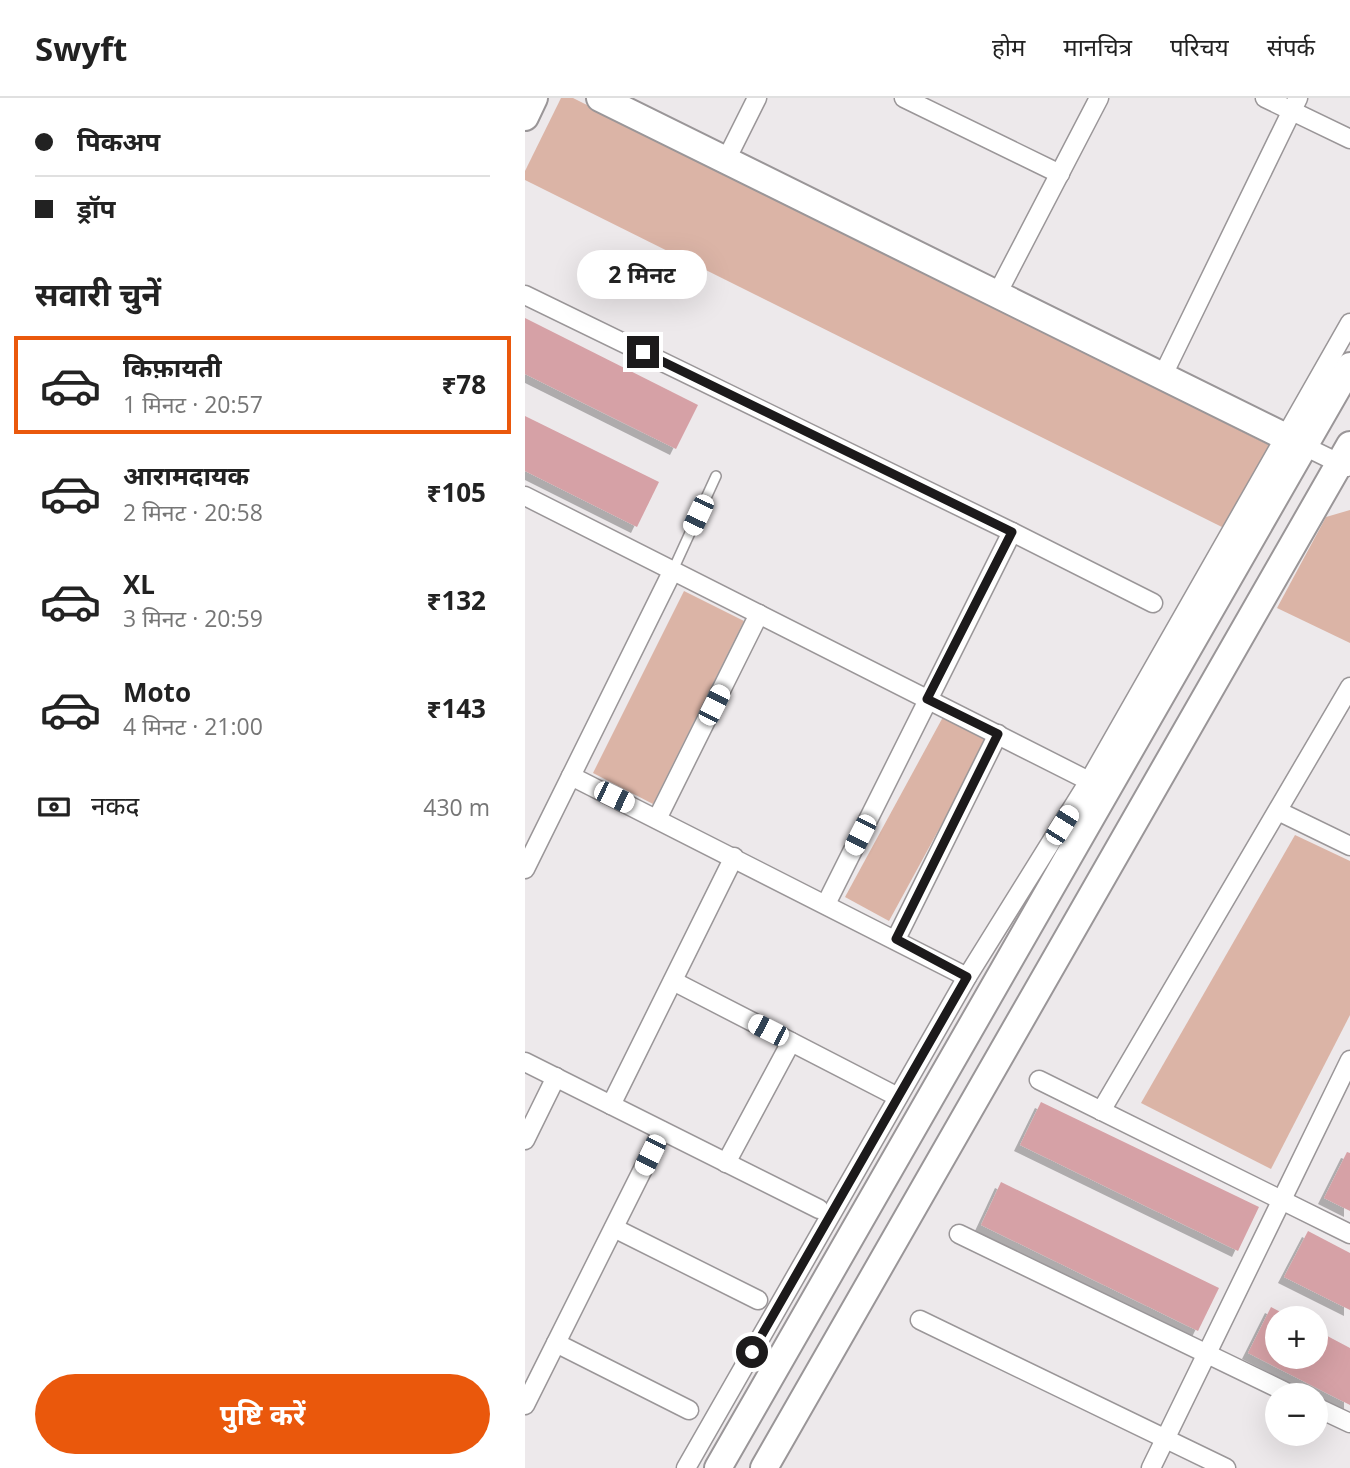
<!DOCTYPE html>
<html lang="hi">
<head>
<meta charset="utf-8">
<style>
  body { margin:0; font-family:"Open Sans","Noto Sans Devanagari",sans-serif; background:#f2f2f2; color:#222; height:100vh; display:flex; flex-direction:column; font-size:26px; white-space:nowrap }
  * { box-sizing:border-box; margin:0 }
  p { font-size:23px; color:#767676 }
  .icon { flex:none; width:38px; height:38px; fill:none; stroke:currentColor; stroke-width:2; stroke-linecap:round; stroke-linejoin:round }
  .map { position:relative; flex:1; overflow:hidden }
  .panel { display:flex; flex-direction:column; background:#fff; width:525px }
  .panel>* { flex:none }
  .banner { display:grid; align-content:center; height:154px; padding:0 35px; background:#fff }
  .controls { position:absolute; left:740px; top:1208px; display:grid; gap:14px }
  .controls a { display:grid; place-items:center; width:63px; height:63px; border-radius:50%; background:#fff; box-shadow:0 7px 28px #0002; font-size:35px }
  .end { position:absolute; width:32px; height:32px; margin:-16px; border:9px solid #1c1a1b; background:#fff; box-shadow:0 0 0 4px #fff }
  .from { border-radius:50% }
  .bubble { position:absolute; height:49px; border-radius:24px; background:#fff; box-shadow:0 7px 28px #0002; font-size:23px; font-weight:700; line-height:49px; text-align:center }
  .car { position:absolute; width:21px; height:42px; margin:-21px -10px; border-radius:9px; box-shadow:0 0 5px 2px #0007; background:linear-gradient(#fff 24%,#345 0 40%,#fff 0 76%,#345 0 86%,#fff 0) }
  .banner b { display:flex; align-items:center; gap:24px; height:66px; font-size:26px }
  .banner b+b { border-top:2px solid #e0e0e0 }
  .banner i { width:18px; height:18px; background:#222 }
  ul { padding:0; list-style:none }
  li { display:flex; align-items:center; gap:21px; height:98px; margin:0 14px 10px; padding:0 21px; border:4px solid transparent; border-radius:0px }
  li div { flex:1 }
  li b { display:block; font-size:26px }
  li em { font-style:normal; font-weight:700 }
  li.active { border-color:#ea580c }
  li>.icon { width:63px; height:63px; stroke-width:1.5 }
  h2 { padding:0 35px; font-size:32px; line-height:84px }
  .pay { display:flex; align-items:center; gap:18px; height:77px; padding:0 35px; font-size:26px }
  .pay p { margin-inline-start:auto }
  .action { display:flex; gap:14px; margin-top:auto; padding:14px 35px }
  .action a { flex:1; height:80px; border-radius:42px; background:#ea580c; color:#fff; font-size:28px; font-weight:700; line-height:80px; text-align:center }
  header { display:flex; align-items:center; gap:42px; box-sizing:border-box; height:98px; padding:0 35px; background:#fff; border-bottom:2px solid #e0e0e0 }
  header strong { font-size:33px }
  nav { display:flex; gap:38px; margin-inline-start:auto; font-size:24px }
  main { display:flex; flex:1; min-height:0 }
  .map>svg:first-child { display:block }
  .green { fill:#dbb4a6 }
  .building { fill:#d6a1a6; filter:url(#shadow) }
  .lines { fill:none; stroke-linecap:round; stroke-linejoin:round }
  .lane-casing { stroke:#9a9698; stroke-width:12 }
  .street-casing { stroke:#9a9698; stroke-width:21 }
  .secondary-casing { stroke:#9a9698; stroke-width:30 }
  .lane { stroke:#fff; stroke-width:9 }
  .street { stroke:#fff; stroke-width:18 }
  .secondary { stroke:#fff; stroke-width:26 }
  .route { stroke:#1c1a1b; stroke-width:9 }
</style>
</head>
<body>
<header>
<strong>Swyft</strong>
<nav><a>होम</a><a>मानचित्र</a><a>परिचय</a><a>संपर्क</a></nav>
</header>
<main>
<section class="panel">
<div class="banner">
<b><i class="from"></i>पिकअप</b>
<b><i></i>ड्रॉप</b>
</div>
<h2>सवारी चुनें</h2>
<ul>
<li class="active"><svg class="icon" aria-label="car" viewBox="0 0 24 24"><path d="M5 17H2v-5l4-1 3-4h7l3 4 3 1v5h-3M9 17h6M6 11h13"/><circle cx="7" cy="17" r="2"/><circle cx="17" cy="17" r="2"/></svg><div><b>किफ़ायती</b><p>1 मिनट · 20:57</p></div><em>₹78</em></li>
<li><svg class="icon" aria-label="car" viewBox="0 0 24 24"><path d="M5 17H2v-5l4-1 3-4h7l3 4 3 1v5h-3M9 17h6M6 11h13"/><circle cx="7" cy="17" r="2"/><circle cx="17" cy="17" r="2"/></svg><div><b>आरामदायक</b><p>2 मिनट · 20:58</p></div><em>₹105</em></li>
<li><svg class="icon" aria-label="car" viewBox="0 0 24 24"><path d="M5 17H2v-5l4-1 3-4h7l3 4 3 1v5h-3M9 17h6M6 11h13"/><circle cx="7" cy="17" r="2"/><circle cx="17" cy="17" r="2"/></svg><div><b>XL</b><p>3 मिनट · 20:59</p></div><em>₹132</em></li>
<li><svg class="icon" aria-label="car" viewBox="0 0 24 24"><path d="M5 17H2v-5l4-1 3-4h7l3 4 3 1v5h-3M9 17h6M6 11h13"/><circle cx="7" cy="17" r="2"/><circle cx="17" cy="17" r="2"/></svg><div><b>Moto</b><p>4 मिनट · 21:00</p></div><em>₹143</em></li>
</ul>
<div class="pay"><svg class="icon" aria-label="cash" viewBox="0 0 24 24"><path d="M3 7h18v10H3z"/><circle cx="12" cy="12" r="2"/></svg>नकद<p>430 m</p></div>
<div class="action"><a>पुष्टि करें</a></div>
</section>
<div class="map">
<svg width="825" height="1370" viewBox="0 0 825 1370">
  <defs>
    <filter id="shadow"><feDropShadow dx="-6" dy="6" stdDeviation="0" flood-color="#0004"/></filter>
  </defs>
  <rect width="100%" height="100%" fill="#ede9eb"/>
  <g class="green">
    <polygon points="36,0 48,0 754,352 713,437 0,82 0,73"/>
    <polygon points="825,412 825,545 752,510 801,419"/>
    <polygon points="159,493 219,523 128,706 68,675"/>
    <polygon points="418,619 462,643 364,823 320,799"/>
    <polygon points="770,737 825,763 825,917 746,1071 616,1005"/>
  </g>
  <g class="building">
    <polygon points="0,220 173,307 151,351 0,276"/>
    <polygon points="0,318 134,384 112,429 0,373"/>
    <polygon points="516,1004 734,1109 713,1153 495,1047"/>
    <polygon points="822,1054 825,1055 825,1113 799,1100"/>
    <polygon points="476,1084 694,1190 673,1233 456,1127"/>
    <polygon points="783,1133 825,1155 825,1212 759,1179"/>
    <polygon points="746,1209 767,1220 752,1220 752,1258 791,1258 791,1232 825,1250 825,1307 723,1255"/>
  </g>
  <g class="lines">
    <g class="lane-casing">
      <polyline id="lane" points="148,472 191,378"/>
    </g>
    <g class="street-casing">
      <g id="street">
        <polyline points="379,0 535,76"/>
        <polyline points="740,0 825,41"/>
        <polyline points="201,62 232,0"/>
        <polyline points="472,196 574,0"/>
        <polyline points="0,197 487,434 628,505"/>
        <polyline points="637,279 773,0"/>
        <polyline points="779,348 822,369"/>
        <polyline points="0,398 564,683"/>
        <polyline points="46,678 442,879"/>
        <polyline points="753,713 825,748"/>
        <polyline points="132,721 234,516"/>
        <polyline points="0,771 148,472"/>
        <polyline points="301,806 487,434"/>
        <polyline points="371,841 473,636"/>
        <polyline points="148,883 373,999"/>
        <polyline points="0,964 294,1111"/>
        <polyline points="514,982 825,1136"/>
        <polyline points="86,1007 209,759"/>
        <polyline points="576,1013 825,589"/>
        <polyline points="0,1042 31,979"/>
        <polyline points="201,1065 266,944"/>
        <polyline points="89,1130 233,1202"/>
        <polyline points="434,1136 767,1297"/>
        <polyline points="395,1222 701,1370"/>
        <polyline points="31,1245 164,1312"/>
        <polyline points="0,1307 137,1033"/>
        <polyline points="791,1309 825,1325"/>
        <polyline points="161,1370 442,879 564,683 825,225"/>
        <polyline points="626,1370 825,962"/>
      </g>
    </g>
    <g class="secondary-casing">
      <g id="secondary">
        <polyline points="75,0 779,348"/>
        <polyline points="0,19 9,0"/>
        <polyline points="193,1370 825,268"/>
        <polyline points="239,1370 825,347"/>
      </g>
    </g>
    <use href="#lane" class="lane"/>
    <use href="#street" class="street"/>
    <use href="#secondary" class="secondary"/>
  </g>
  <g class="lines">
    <polyline class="route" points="118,254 487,434 402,601 473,636 371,841 442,879 227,1254"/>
  </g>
</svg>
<div class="controls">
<a>+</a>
<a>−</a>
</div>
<i class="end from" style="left:227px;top:1254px"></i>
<i class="end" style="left:118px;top:254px"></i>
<div class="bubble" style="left:52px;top:152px;width:130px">2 मिनट</div>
<i class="car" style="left:173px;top:417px;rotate:205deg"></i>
<i class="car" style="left:189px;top:607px;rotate:27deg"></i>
<i class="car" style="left:89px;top:699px;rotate:116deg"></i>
<i class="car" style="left:537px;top:727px;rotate:32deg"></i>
<i class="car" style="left:335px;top:737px;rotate:207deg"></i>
<i class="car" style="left:243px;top:932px;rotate:297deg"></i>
<i class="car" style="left:125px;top:1057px;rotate:206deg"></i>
</div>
</main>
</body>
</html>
